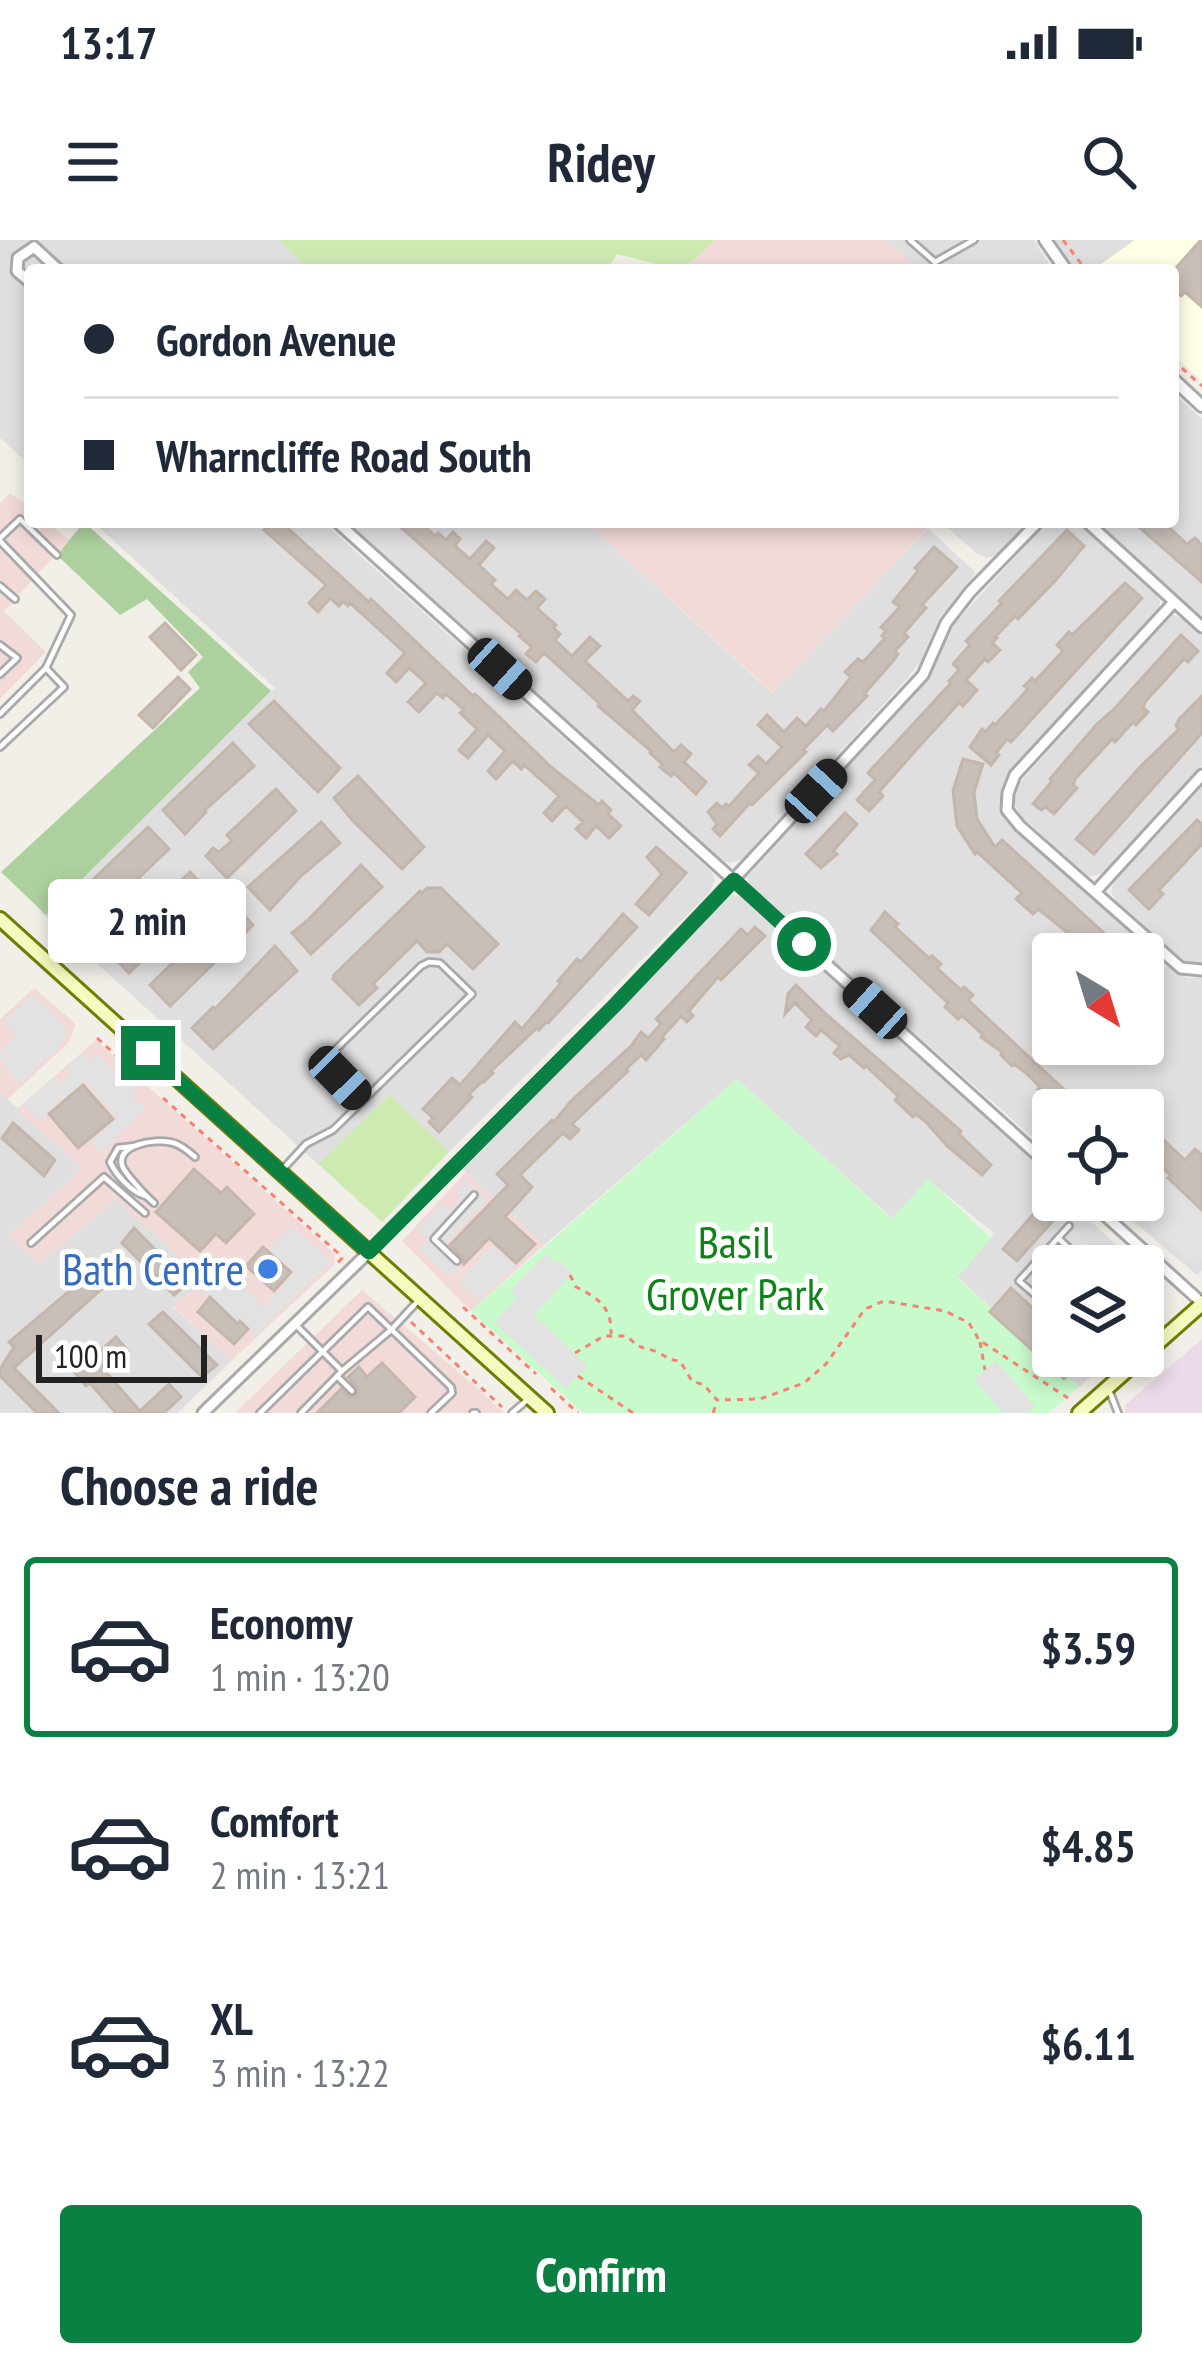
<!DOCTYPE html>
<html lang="en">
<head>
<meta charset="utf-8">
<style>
  body { margin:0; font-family:"PT Sans Narrow",sans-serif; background:#f6f6f7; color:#1f2937; height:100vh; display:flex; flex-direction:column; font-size:45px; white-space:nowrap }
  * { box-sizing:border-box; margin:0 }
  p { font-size:39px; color:#747a83 }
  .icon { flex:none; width:66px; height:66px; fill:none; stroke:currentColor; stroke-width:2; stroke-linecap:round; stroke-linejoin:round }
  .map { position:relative; height:1173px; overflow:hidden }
  .panel { display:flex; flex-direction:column; background:#fff; flex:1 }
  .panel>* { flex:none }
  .top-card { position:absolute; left:24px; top:24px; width:1155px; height:264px; border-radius:12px; box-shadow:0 6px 18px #0003; display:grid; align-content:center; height:264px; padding:0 60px; background:#fff }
  .needle { width:78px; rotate:142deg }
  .tools { position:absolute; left:1032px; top:693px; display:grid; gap:24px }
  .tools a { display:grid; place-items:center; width:132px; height:132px; border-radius:12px; background:#fff; box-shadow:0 6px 18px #0003; font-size:60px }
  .scale { position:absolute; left:36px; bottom:30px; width:171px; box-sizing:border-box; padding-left:12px; border:6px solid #222; border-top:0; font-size:33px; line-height:42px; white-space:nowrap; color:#222; -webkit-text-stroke:9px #fff; paint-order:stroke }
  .end { position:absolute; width:54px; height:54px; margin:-27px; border:15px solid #0b8043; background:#fff; box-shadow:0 0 0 6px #fff }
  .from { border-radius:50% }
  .bubble { position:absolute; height:84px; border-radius:12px; background:#fff; box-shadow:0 6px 18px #0003; font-size:39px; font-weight:700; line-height:84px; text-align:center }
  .car { position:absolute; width:36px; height:72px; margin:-36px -18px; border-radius:15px; box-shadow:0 0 9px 3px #0007; background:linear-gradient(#222 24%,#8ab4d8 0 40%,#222 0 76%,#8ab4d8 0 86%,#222 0) }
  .top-card b { display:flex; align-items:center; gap:42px; height:114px; font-size:45px }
  .top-card b+b { border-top:3px solid #e0e1e3 }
  .top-card i { width:30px; height:30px; background:#1f2937 }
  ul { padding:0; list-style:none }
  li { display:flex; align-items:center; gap:36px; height:180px; margin:0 24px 18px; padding:0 36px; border:6px solid transparent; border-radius:12px }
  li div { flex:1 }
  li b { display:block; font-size:45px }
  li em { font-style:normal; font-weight:700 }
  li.on { border-color:#0b8043 }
  li>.icon { width:108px; height:108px; stroke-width:1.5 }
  h2 { padding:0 60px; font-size:54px; line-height:144px }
  .primary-button { display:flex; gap:24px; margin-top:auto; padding:24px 60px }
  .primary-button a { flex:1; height:138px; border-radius:12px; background:#0b8043; color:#fff; font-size:48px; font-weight:700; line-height:138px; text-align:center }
  .status { display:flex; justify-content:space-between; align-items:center; height:84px; padding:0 60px; background:#fff; direction:ltr }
  .status svg { height:33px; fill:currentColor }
  header { display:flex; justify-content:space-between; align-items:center; height:156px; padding:0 60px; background:#fff; font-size:54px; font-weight:700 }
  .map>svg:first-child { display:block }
  .residential { fill:#e0dfdf; fill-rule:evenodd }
  .commercial { fill:#f2dad9 }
  .industrial { fill:#ebdbe8 }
  .education { fill:#ffffe5 }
  .grass { fill:#cdebb0 }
  .forest { fill:#add19e }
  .park { fill:#c8facc }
  .parking { fill:#e2e2e2 }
  .building { fill:#c7bfb8; stroke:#c4b6ab; stroke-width:3 }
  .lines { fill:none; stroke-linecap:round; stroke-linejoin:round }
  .service-casing { stroke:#a9a9a9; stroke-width:10 }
  .minor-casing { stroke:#a9a9a9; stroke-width:15 }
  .tertiary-casing { stroke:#a9a9a9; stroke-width:16 }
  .secondary-casing { stroke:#707d05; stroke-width:18 }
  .path { stroke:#fa8072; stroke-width:3; stroke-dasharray:6 6; stroke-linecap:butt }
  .service { stroke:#fff; stroke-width:4.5 }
  .minor { stroke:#fff; stroke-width:9 }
  .tertiary { stroke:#fff; stroke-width:10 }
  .secondary { stroke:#f7fabf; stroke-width:12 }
  .route { stroke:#0b8043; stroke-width:15 }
  .shop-dot { fill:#3f7fe0; stroke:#fff; stroke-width:4.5 }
  .labels { text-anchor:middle; stroke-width:10; stroke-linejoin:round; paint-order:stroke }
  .park-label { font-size:45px; fill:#0c8416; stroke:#fff }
  .shop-label { font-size:45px; fill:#366cbe; stroke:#fff; text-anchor:end }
</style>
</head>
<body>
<div class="status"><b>13:17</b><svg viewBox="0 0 49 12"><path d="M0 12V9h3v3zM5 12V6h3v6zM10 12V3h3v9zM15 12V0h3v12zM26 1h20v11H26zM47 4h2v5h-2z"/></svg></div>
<header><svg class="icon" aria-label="menu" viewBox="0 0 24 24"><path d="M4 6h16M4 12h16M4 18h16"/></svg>Ridey<svg class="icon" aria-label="search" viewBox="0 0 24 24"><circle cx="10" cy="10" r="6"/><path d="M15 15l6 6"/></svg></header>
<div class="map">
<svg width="1202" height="1173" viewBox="0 0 1202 1173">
  <rect width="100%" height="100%" fill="#f2efe9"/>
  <g class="residential">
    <polygon points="0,0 278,0 311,30 30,30 30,225 0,198"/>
    <polygon points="885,0 1034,0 1053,30 919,30"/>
    <polygon points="1052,0 1135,0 1093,30 1076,30"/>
    <polygon points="1173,153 1202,179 1202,376 1097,282 1173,282"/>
    <polygon points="93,282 323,282 711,631 715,640 710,652 449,912 390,855 318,924 40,672 275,448"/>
    <polygon points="348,282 586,282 772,453 928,288 975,332 971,342 940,377 920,422 906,440 742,619 731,623 721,621"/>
    <polygon points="941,282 1027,282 995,316 987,318 976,313"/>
    <path d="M 1047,282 L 1077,282 L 1156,353 L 1160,361 L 1159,368 L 1011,531 L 1003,549 L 1001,562 L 1012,585 L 1165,725 L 1188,738 L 1202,737 L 1202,1030 L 1197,1035 L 1108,960 L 1143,960 L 1143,870 L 1053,870 L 1053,915 L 753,651 L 747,637 L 912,456 L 928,437 L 954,384 ZM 1053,714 L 1143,714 L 1143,804 L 1053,804 Z"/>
    <polygon points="1172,375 1181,377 1202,396 1202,525 1103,634 1088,636 1022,577 1015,565 1014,553 1021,541"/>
    <polygon points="1202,545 1202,723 1190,726 1116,661 1111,652 1113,644"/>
    <polygon points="732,655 740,657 1050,935 1046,940 1053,947 1053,960 1068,960 1139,1026 1053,1026 1053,1116 1115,1116 1079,1147 957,1037 994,993 928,940 893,979 737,839 544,1005 462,928 624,766 724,658"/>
    <polygon points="0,852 84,928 9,995 39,1024 115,958 205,1040 173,1067 232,1120 178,1173 0,1173"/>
  </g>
  <g class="commercial">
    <polygon points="715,0 885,0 919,30 682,30"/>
    <polygon points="10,253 30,268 30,282 47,282 69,300 4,371 46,412 0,459 0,263"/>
    <polygon points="586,282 933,282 773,453"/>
    <polygon points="34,748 76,784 68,803 7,860 0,852 0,779"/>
    <polygon points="96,800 335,1014 334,1025 232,1120 173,1066 204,1039 115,959 39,1024 8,996 83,928 16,870"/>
    <polygon points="466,932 544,1005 471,1071 402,1001"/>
    <polygon points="362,1050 474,1145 504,1173 235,1173"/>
  </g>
  <polygon class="industrial" points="1202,1099 1202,1173 1125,1173 1125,1165"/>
  <polygon class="education" points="1135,0 1202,0 1202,141 1173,115 1173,30 1093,30"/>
  <g class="grass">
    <polygon points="278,0 715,0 682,30 617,14 606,30 311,30"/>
    <polygon points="390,855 449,912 382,982 318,924"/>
  </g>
  <polygon class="forest" points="84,282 271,451 46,675 1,632 200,448 188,432 203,417 147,359 120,375 57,315"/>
  <polygon class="park" points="737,839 892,979 928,939 991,998 957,1038 1079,1147 1049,1173 583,1173 471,1071"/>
  <g class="parking">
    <polygon points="33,755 69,789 63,803 20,844 0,819 0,812 17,796 4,781"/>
    <polygon points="82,813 89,821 97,814 137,850 131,857 146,869 100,914 90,903 117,878 85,840 39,881 23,864 54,837 61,843 70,834 65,827"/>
    <polygon points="466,940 487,961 443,1006 461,1025 449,1037 419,1009 428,999 418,989 441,965 449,970 462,957 457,950"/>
    <polygon points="1151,941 1159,949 1166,941 1202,974 1202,1020 1197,1016 1189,1022 1127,965 1132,960 1143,960 1143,949"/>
    <polygon points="1064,981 1113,1026 1053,1026 1053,1079 1019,1049 1016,1043 1017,1036"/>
    <polygon points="292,985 331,1022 255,1096 197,1047 220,1025 258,1059 253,1066 265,1066 294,1034 270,1009"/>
    <polygon points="492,1006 516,1027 479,1060 458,1041"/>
    <polygon points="545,1014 555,1023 559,1020 572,1033 534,1075 588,1126 566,1149 494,1082 516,1059 511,1050"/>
    <polygon points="996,1121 1035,1166 1027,1173 1003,1173 974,1140"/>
  </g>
  <g class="building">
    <polygon points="1201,0 1202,0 1202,67 1185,52 1181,56 1173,48 1173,31"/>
    <polygon points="260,282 281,282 369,362 371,359 473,456 475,454 490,468 551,527 599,565 602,561 611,570 608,574 621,586 609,598 596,586 586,598 576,589 583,582 566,566 552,581 544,573 559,556 524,525 521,529 513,521 496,539 488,531 505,511 488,495 468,518 459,510 477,489 460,473 464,470 446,454 443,458 437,453 419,472 408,462 426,443 409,428 396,442 387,433 405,413 350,363 348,366 343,361 339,366 330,358 318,372 309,363 326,345 264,290 267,288"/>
    <polygon points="395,282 420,282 435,296 438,293 446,300 453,292 460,299 455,306 470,319 486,301 494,308 479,325 495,340 491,344 508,359 516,350 527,360 536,351 545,359 537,368 556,385 553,388 560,394 555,400 572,416 590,397 600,406 585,421 628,461 633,456 640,461 632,470 674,512 681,505 691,514 684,522 706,542 696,554 674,533 671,536 660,527 663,525 650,513 651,511 598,466 600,464 544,413 536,422 526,414 532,407 519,396 521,394"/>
    <polygon points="1133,282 1163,282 1187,304 1195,298 1202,305 1202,342"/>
    <polygon points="1067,290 1084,306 1055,341 1018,379 1015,376 995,397 997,398 992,403 1000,410 988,422 985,419 966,440 977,450 963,466 959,463 917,509 879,552 883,556 869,571 857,560 875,540 868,533 951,443 949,441 959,430 953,424 970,405 966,401 1002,363 999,361"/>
    <polygon points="934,307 957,327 922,365 926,368 904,393 908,397 895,411 898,414 894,420 864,454 867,456 833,491 827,485 803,510 806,512 752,565 750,563 720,596 713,589 717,584 708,572 717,563 722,568 726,564 729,566 759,533 749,525 758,516 766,524 782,507 758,485 767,475 784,492 797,478 806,486 821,469 824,471 851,437 845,432 858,419 863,422 885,398 882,396 886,391 881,387 900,367 893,362 918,331 915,328"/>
    <polygon points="1125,343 1142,358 1011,502 1007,499 996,513 999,515 991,525 970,507 982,489 985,492 993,483 995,485 1028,449 1024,446 1032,438 1035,441 1063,411 1057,405 1069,392 1072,395"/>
    <polygon points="165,383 196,415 181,430 150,397"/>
    <polygon points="1181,395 1198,411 1188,422 1184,419 1145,462 1143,468 1148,472 1136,485 1133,482 1115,502 1112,499 1075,539 1073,545 1077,548 1054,574 1046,567 1041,570 1033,564 1052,541 1050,539 1096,485 1114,469"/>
    <polygon points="178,437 190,449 153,488 139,475"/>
    <polygon points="1202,456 1202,493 1094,614 1076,599 1140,527 1179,489 1176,486 1179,479"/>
    <polygon points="274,461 340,528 318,552 249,484"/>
    <polygon points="233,503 254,526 205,570 206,572 185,594 163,570"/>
    <polygon points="963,519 983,524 974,552 977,579 995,607 1002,600 1127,714 1086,714 1079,707 1082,704 1038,669 1033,674 1016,659 1022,653 977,612 975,614 957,586 953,551"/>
    <polygon points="358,536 424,607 402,629 353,581 334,558"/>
    <polygon points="276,549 296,571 227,638 206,616 213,608 219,612 232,601 227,595"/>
    <polygon points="845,573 857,584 833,611 837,614 821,628 806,614"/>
    <polygon points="1197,580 1202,584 1202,604 1159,650 1163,654 1149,669 1129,650"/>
    <polygon points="321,582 340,603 301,636 270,670 248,647"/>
    <polygon points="148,587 169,609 85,689 64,667"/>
    <polygon points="656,607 686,633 649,675 636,664 662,634 647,617"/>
    <polygon points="361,625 382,647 311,714 292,693 308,680"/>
    <polygon points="190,632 210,653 129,733 107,710"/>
    <polygon points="427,648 441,648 498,704 473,729 447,704 439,712 427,712 417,701 373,744 377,748 359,765 333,739 334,735 420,651 422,653"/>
    <polygon points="233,664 253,685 170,766 150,745"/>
    <polygon points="885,672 898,684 895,687 929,718 932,716 941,724 937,728 961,750 964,747 973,755 968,760 1086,870 1064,870 1047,853 1044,855 1038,849 1040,847 1026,833 1014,824 1012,826 1001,815 1003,813 981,797 983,795 968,781 962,776 958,779 945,767 948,763 871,690"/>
    <polygon points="623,674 637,687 548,783 546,782 539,790 537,788 491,831 493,833 484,842 483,841 469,854 472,857 439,892 429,882 433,878 423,869 452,838 460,845 515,782 522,789 561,743 558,741 577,719 581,722"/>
    <polygon points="755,687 765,696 721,740 718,737 689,771 693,776 687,782 681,776 662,797 664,799 646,820 641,815 626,829 628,831 572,884 579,890 570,899 563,893 520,935 532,947 505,977 535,1004 516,1023 489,998 464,1024 462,1017 450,1005 508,945 497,934 552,880 554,882 571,861 631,806 641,792 648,798 661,784 656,779 741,689 748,695"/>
    <polygon points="275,706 297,731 213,809 192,788 213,767 215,769"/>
    <polygon points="796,745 827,775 961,891 959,894 991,925 982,935 947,906 926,882 916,874 913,877 895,860 898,856 866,826 864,828 849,815 841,819 834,813 840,806 821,790 816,796 806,787 812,780 795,763 785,774 788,754"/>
    <polygon points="83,845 113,879 78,908 49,874"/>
    <polygon points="13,883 55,920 44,936 2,898"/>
    <polygon points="1149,890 1154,895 1156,893 1185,920 1195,909 1202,915 1202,970 1168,938 1171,935 1143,913 1143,897"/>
    <polygon points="194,929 221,953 227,947 254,974 226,1003 216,994 200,1011 156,972"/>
    <polygon points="1045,961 1059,974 1017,1021 1003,1009"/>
    <polygon points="134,988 188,1043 174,1055 122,1003"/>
    <polygon points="263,1007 291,1032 274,1051 246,1026"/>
    <polygon points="113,1014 125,1028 14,1128 59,1173 37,1173 0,1136 0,1129 14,1107 9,1102"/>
    <polygon points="1011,1048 1053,1087 1053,1116 1087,1116 1064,1139 990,1072"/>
    <polygon points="210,1057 238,1084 240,1081 248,1089 234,1104 198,1072"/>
    <polygon points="163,1072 217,1125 202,1137 149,1084"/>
    <polygon points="116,1097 128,1111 105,1131 140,1171 169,1144 181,1157 164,1173 116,1173 90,1143 86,1146 75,1133"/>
    <polygon points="382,1123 415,1157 399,1173 317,1173 341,1149 349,1157 356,1156 358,1148 348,1137 359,1127 367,1137"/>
  </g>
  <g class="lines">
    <g class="service-casing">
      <g id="service">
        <polyline points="910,0 935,22 974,0"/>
        <polyline points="0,298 20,279 57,315"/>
        <polyline points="0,301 71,375 46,428 64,447 0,507"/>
        <polyline points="0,346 15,359"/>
        <polyline points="0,405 17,418 0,434"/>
        <polyline points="0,474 46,428"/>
        <path d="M 135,906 L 118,908 L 110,922 C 116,935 132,953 146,956"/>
        <path d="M 284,928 L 306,904 L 333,890 L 472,754 L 440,723 L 429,722 L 421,726 L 335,810 C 327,833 347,846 362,862"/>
        <path d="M 154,963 C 148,958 124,933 122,925 C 117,904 156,899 169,902 C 179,903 188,911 195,917"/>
        <polyline points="1058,998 1088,1026"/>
        <polyline points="31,1003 104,937 145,973"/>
        <polyline points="457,1021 434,999 474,955"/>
        <polyline points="1053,1070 1019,1041 1069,986"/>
        <polyline points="295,1084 342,1131"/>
        <polyline points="337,1136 352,1151"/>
        <polyline points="1109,1150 1118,1173"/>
        <polyline points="260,1173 368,1067 451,1147 452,1153 431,1173"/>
        <polyline points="301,1173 342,1131 391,1090 416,1063"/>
        <polyline points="473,1173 476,1173"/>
        <polyline points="512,1173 526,1161"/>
      </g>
    </g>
    <g class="minor-casing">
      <g id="minor">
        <polyline points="30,42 17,31 18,18 34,7 59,30"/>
        <polyline points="337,282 1053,929"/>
        <polyline points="1087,282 1202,387"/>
        <polyline points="1174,362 1015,535 1008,553 1007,570 1020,586 1181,728 1202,730"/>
        <polyline points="1096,651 1202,535"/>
        <polyline points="1088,960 1202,1063"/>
        <polyline points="203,1173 369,1012 615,765 733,640 923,435 946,383 970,352 1038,282"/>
      </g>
    </g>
    <g class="tertiary-casing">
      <g id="tertiary">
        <polyline points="1045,0 1066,30"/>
        <polyline points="1173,139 1202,166"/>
      </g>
    </g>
    <g class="secondary-casing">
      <g id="secondary">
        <polyline points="0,679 547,1173"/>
        <polyline points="1079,1173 1202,1064"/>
      </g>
    </g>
    <g class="path">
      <polyline points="1063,0 1086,30"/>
      <polyline points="921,30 922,28"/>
      <polyline points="1173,120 1202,146"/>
      <polyline points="97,798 148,844"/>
      <polyline points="163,858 338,1013 342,1018 336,1025"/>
      <path d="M 570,1035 L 576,1047 C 599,1058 612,1068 611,1094"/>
      <polyline points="463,1067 536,1134"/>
      <polyline points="411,1082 502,1167"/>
      <polyline points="980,1102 985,1130"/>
      <path d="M 575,1113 L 604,1096 L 627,1096 C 643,1112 641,1105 657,1112 C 667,1117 669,1120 680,1121 L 692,1141 L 704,1145 L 717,1160 L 760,1159 L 804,1143 L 826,1124 L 865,1069 L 884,1061 L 945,1071 L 969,1083 L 979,1100 L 1068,1158"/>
      <polyline points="578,1136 633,1173"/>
      <polyline points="551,1148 578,1173"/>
      <polyline points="713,1173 717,1162"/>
    </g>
    <use href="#service" class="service"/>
    <use href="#minor" class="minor"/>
    <use href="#tertiary" class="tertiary"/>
    <use href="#secondary" class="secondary"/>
  </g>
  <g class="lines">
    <polyline class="route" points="148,813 369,1012 615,765 734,640 804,704"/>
  </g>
  <circle class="shop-dot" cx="268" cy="1029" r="12"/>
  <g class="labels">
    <g class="park-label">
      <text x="735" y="1018">Basil<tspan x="735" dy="52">Grover Park</tspan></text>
    </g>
    <g class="shop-label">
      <text x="244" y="1045">Bath Centre</text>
    </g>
  </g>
</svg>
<div class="tools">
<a><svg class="needle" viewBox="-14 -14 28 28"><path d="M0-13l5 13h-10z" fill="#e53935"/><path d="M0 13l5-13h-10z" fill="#747a83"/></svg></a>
<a><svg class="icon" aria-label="locate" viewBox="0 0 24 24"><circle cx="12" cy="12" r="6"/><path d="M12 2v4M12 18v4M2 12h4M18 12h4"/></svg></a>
<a><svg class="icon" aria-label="layers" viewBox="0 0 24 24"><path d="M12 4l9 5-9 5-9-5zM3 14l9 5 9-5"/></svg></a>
</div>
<div class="scale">100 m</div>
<i class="end from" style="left:804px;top:704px"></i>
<i class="end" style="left:148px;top:813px"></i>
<div class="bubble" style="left:48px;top:639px;width:198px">2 min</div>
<i class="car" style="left:500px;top:429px;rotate:132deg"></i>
<i class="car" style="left:816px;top:551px;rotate:43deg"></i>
<i class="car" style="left:875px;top:768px;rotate:312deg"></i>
<i class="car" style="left:340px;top:838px;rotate:136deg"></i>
<div class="top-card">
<b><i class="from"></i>Gordon Avenue</b>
<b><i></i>Wharncliffe Road South</b>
</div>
</div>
<section class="panel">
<h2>Choose a ride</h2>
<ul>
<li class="on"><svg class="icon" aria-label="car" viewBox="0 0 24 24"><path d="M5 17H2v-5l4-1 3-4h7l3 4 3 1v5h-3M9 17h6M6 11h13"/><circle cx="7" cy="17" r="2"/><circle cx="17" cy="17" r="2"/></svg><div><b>Economy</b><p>1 min · 13:20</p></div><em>$3.59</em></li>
<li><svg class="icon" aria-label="car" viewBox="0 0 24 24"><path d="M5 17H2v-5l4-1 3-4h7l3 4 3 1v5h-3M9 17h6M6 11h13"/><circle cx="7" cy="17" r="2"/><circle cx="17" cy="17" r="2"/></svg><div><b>Comfort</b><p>2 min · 13:21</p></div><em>$4.85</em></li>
<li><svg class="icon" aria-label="car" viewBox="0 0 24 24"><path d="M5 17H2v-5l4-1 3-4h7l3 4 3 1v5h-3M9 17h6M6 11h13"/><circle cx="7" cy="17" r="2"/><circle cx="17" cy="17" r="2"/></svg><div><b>XL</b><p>3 min · 13:22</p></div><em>$6.11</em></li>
</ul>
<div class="primary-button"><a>Confirm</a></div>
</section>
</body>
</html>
